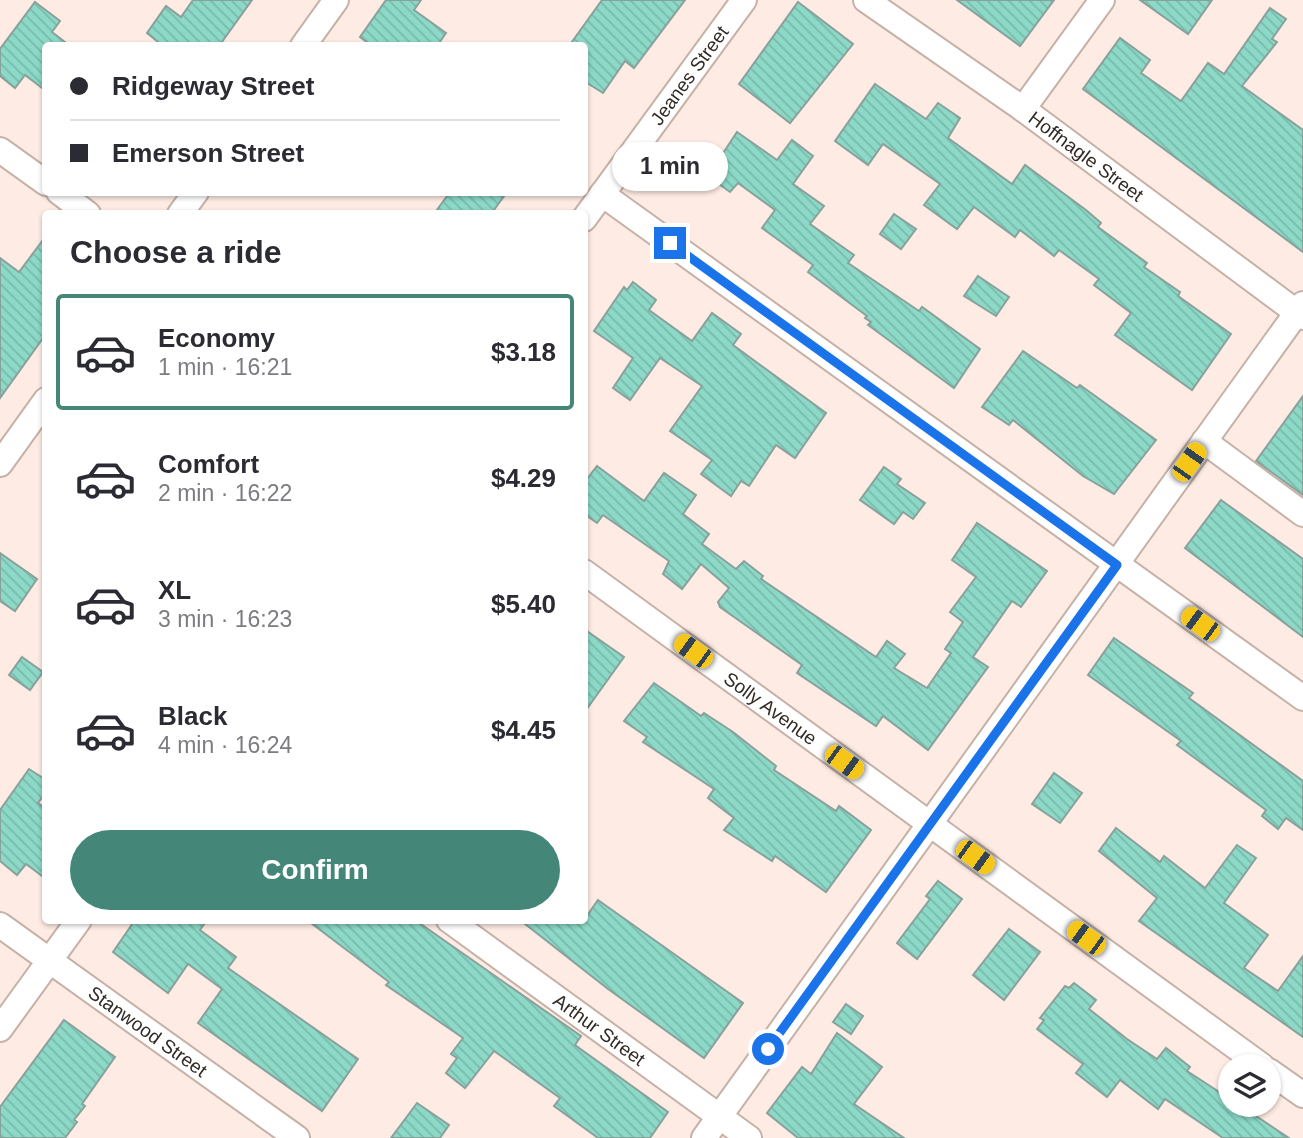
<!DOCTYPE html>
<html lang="en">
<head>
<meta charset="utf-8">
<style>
  body { margin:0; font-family:Arial,sans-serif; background:#f2f2f3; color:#2b2b33; height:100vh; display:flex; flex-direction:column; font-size:26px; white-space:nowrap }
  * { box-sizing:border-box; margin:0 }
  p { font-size:23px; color:#7c7c81 }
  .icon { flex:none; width:38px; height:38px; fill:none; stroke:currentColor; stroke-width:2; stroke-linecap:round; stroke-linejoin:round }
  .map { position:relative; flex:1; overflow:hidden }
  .details { position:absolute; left:42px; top:210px; width:546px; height:714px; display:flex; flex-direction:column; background:#fff; border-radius:7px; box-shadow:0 2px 5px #0004 }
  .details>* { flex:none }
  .banner { position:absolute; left:42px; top:42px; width:546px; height:154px; border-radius:7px; box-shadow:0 2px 5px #0004; display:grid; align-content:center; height:154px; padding:0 28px; background:#fff }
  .fabs { position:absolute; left:1218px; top:1054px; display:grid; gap:14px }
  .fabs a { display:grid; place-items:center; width:63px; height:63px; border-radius:50%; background:#fff; box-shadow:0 2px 5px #0004; font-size:35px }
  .end { position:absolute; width:32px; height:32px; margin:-16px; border:9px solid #1a73e8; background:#fff; box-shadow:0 0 0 4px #fff }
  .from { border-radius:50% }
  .bubble { position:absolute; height:49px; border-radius:24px; background:#fff; box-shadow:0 2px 5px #0004; font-size:23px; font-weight:600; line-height:49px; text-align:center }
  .car { position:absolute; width:21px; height:42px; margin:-21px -10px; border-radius:9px; box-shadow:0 0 5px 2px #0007; background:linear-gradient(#f5c518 24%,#345 0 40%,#f5c518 0 76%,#345 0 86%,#f5c518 0) }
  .banner b { display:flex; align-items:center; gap:24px; height:66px; font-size:26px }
  .banner b+b { border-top:2px solid #e1e1e2 }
  .banner i { width:18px; height:18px; background:#2b2b33 }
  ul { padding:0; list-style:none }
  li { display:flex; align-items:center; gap:21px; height:116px; margin:0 14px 10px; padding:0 14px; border:4px solid transparent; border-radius:7px }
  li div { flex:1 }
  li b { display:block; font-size:26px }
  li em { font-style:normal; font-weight:600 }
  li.selected { border-color:#448779 }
  li>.icon { width:63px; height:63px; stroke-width:1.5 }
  h2 { padding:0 28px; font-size:32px; line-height:84px }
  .primary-button { display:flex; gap:14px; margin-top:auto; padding:14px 28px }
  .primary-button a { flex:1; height:80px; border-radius:42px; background:#448779; color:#fff; font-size:28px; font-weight:600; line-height:80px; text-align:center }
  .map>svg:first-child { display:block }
  .building { fill:url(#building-back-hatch); stroke:#89a19b; stroke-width:2 }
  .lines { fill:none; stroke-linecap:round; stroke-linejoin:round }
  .minor-casing { stroke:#c6b1a7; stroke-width:28 }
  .minor { stroke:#fff; stroke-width:24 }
  .route { stroke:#1a73e8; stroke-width:9 }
  .labels { text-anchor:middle; stroke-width:6; stroke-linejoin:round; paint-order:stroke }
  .street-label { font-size:19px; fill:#322a26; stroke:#feece4 }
</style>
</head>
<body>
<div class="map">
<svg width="1303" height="1138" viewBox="0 0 1303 1138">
  <defs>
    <pattern id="building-back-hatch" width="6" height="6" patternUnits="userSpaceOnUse" patternTransform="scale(1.75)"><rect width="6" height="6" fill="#8cd9c7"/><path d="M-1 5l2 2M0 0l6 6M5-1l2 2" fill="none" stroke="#79baab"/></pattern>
  </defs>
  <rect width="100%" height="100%" fill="#feece4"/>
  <g class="building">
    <polygon points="193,0 252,0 219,46 163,46 147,33 166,6 181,17"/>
    <polygon points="386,0 421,0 414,10 446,33 437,46 372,46 360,37"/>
    <polygon points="602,0 685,0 634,68 625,61 603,93 584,81 584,46 569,46"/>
    <polygon points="957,0 1054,0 1020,46"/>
    <polygon points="1140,0 1212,0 1188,34"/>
    <polygon points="35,2 60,21 52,32 70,46 46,46 46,91 25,75 15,88 0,76 0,49"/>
    <polygon points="798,2 853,44 790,123 739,84"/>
    <polygon points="1270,8 1286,19 1272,39 1277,42 1242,86 1303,130 1303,252 1083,89 1120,38 1150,60 1141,73 1181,101 1208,63 1224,74"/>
    <polygon points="875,84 926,119 938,103 960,118 948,138 1012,184 1025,165 1086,210 1101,223 1098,227 1147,263 1144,267 1180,292 1178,296 1231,334 1192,390 1115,335 1131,313 1094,285 1099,279 1059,250 1054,256 1020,230 1015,237 974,207 957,229 924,205 940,184 883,144 868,165 835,141"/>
    <polygon points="737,132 777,160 792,140 813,156 793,184 824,206 810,224 854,255 848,263 919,311 922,307 980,349 954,388 868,325 871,322 865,318 867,316 808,272 813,265 762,228 775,210 738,183 730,192 708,176"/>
    <polygon points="450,192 507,192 491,214 434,214"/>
    <polygon points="894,214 916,229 901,249 880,234"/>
    <polygon points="46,236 46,334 0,398 0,258 19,272"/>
    <polygon points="978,276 1009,297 996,316 964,296"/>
    <polygon points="633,282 656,300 649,310 692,341 712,313 741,334 733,345 826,413 795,458 776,445 749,486 741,481 731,496 701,474 712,460 670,431 702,386 660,358 630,400 613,388 633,358 594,331 624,287 627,290"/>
    <polygon points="1023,351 1077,388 1080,385 1156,440 1114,494 1083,476 1013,420 1009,425 982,407"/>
    <polygon points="1303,396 1303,495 1256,461"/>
    <polygon points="597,466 644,501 664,473 696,495 683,514 709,534 702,544 736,569 744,561 763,576 761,579 876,657 887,641 905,654 894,668 927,688 951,653 945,649 963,622 950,612 976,577 952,560 977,523 1047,571 1021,607 1012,601 973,657 988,667 928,750 883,716 876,726 797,673 802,665 720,607 718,602 729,588 701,564 682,589 663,574 669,561 603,515 597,523 584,514 584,483"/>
    <polygon points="884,467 901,479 897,484 925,503 913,519 903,512 894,524 860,500"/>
    <polygon points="1221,500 1303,559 1303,637 1185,548"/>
    <polygon points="0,553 37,579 15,611 0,601"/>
    <polygon points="584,629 624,657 584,713"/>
    <polygon points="1114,638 1193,693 1189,698 1303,781 1303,830 1286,818 1278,829 1262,816 1266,810 1177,745 1181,741 1088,675"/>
    <polygon points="22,657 43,672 30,690 9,675"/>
    <polygon points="654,683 701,716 704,713 733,732 776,766 774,770 836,811 839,806 871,830 826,892 775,856 772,861 724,830 734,818 708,798 714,789 643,742 647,737 624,721"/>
    <polygon points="29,769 46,780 46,792 38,803 46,809 46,879 26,864 17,875 0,861 0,810"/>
    <polygon points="1054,773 1082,793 1060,823 1032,804"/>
    <polygon points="1116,828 1160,862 1164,856 1205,888 1237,845 1256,858 1224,903 1268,935 1244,968 1278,991 1303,956 1303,1037 1139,921 1157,898 1099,851"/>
    <polygon points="938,881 962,899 917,959 897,943 930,899 926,896"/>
    <polygon points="598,900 743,1003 704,1058 608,989 520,920 584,920"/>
    <polygon points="135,920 207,920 200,930 236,957 228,968 358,1059 322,1111 198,1023 222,989 188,964 168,993 113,952"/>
    <polygon points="307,920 415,920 581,1036 575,1045 668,1112 650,1138 598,1138 554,1106 560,1098 494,1051 465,1088 446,1073 457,1058 451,1054 463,1038 386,985 389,982"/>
    <polygon points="1009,929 1040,952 1004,1000 973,975"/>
    <polygon points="1074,983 1096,1000 1089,1009 1127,1039 1157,1059 1166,1048 1190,1067 1187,1071 1230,1099 1230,1104 1238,1104 1289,1138 1223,1138 1165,1099 1158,1109 1120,1080 1107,1097 1076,1073 1083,1064 1037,1029 1044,1020 1040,1018 1065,986 1069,988"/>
    <polygon points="846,1004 863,1016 851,1034 833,1022"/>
    <polygon points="64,1020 115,1057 82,1104 85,1106 74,1120 77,1122 65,1138 0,1138 0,1107"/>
    <polygon points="837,1033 882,1067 854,1104 904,1138 798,1138 767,1113 802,1067 811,1074"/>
    <polygon points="417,1103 449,1125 440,1138 391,1138"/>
  </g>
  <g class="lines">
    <g class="minor-casing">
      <g id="minor">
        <path id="s1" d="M 866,0 L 1023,109 L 1303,317"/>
        <polyline points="303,46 336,0"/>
        <polyline points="1023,109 1102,0"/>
        <polyline points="0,150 46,183"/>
        <polyline points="59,192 88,214"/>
        <polyline points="602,194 1303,698"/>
        <polyline points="180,214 196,192"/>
        <path id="s2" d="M 584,219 L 744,0"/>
        <polyline points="1204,441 1303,514"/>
        <polyline points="0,464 46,400"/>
        <path id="s3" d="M 584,572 L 1262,1066"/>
        <path id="s4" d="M 449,920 L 749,1138"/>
        <path id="s5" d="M 0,925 L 297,1138"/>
        <polyline points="0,1029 79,920"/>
        <polyline points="1269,1071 1303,1095"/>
        <polyline points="704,1138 1303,304"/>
      </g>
    </g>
    <use href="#minor" class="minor"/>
  </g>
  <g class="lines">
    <polyline class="route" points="670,243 1117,565 768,1049"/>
  </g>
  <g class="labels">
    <g class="street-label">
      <text dy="7" stroke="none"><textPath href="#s2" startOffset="178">Jeanes Street</textPath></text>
      <text dy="7" stroke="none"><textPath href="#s1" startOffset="270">Hoffnagle Street</textPath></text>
      <text dy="7" stroke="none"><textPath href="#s3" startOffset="231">Solly Avenue</textPath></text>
      <text dy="7" stroke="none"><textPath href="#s4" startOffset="186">Arthur Street</textPath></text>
      <text dy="7" stroke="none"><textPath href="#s5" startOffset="182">Stanwood Street</textPath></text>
    </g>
  </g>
</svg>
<div class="fabs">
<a><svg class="icon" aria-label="layers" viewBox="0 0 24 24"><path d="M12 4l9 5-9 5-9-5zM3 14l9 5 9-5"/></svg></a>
</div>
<i class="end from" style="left:768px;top:1049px"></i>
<i class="end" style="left:670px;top:243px"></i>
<div class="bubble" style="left:612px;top:142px;width:116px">1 min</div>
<i class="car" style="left:1189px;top:462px;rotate:35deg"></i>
<i class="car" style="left:1200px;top:624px;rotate:306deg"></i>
<i class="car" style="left:693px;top:651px;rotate:306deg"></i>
<i class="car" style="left:844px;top:762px;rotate:126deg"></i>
<i class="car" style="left:975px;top:857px;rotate:126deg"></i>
<i class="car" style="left:1086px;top:938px;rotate:306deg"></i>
<div class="banner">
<b><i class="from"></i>Ridgeway Street</b>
<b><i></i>Emerson Street</b>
</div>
<section class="details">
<h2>Choose a ride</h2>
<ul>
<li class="selected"><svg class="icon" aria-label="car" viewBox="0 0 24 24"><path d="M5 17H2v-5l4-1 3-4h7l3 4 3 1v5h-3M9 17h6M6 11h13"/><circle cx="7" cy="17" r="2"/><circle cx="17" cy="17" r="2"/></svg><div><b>Economy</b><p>1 min · 16:21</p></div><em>$3.18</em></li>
<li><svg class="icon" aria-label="car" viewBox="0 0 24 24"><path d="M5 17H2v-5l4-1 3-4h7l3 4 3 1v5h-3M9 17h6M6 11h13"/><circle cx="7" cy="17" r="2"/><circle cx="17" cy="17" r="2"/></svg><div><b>Comfort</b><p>2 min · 16:22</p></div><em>$4.29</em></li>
<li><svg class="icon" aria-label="car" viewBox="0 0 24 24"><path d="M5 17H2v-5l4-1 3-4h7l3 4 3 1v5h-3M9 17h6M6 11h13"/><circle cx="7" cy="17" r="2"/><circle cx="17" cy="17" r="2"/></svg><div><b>XL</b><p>3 min · 16:23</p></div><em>$5.40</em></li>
<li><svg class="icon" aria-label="car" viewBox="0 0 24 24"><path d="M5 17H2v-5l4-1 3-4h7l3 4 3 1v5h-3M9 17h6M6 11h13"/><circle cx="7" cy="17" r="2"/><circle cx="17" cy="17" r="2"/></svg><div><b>Black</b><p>4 min · 16:24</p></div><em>$4.45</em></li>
</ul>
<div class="primary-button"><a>Confirm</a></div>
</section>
</div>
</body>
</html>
